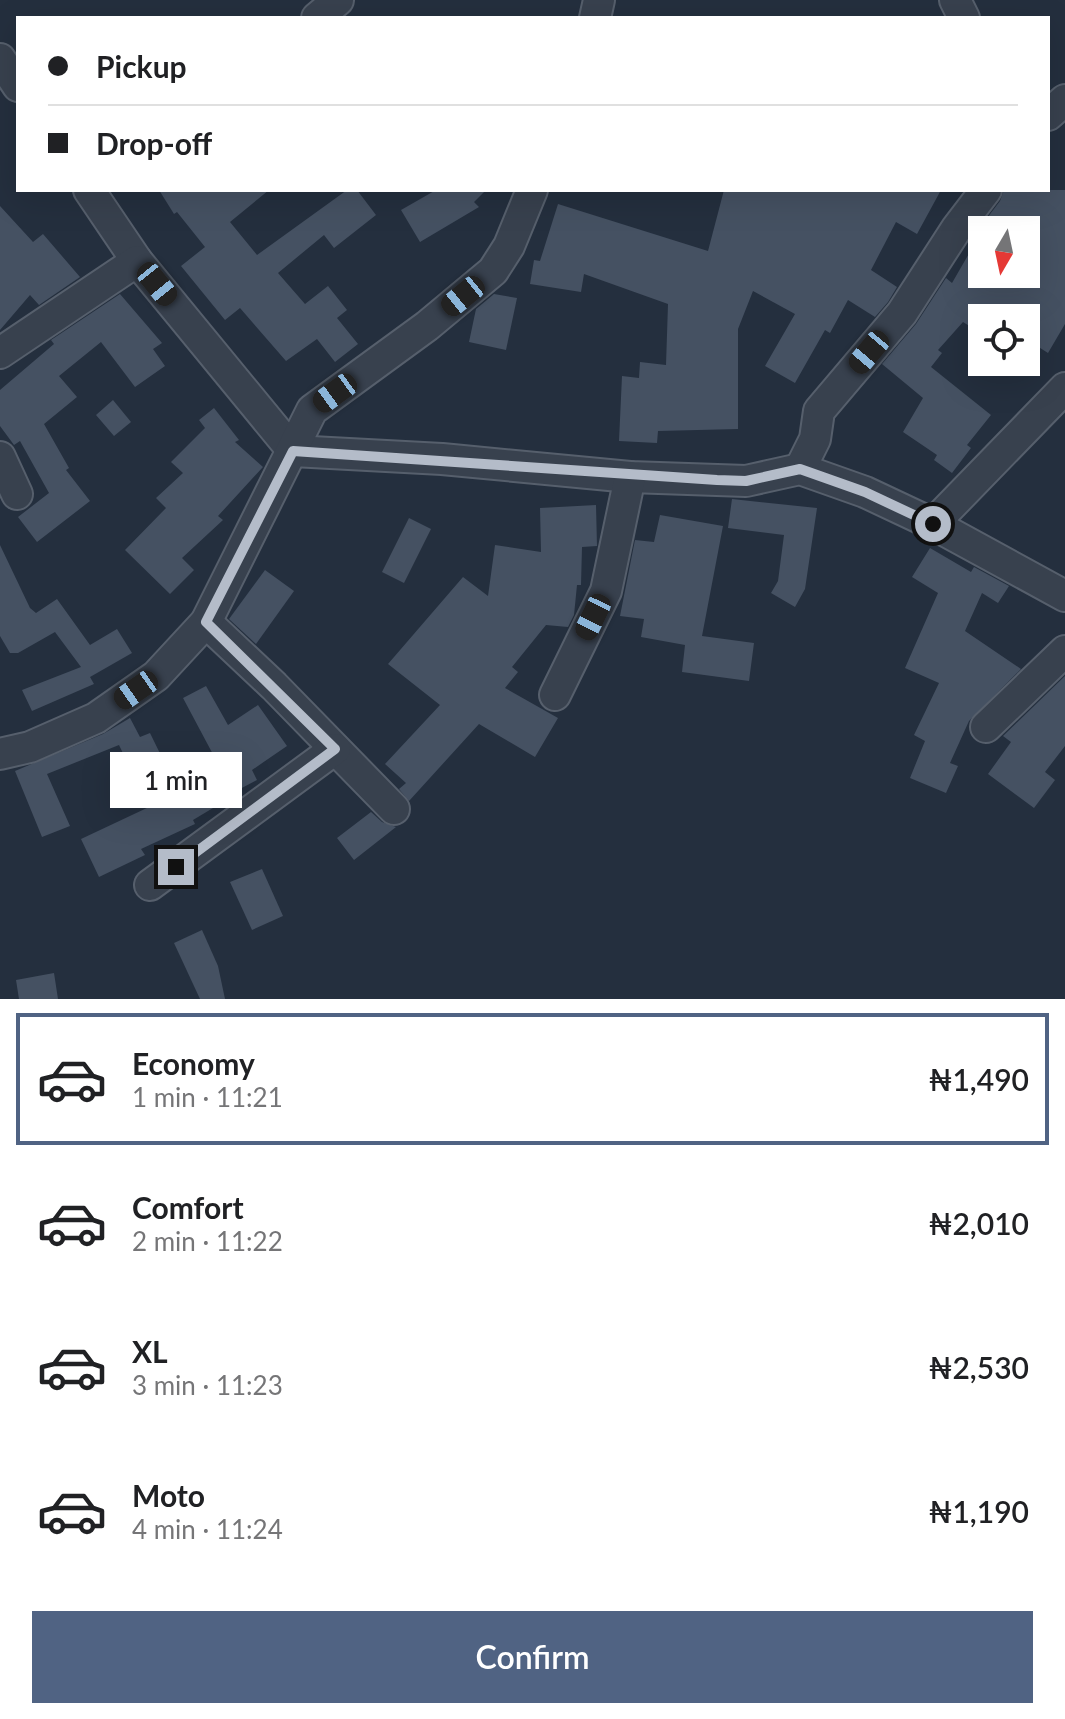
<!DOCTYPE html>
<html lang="en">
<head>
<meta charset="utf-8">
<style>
  body { margin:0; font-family:Lato,sans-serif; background:#f6f6f6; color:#202124; height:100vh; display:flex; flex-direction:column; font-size:30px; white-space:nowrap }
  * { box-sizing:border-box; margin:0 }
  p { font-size:26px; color:#757577 }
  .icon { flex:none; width:44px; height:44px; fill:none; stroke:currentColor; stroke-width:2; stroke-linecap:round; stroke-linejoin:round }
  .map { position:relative; height:999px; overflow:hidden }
  .drawer { display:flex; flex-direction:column; background:#fff; flex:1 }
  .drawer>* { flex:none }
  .top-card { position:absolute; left:16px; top:16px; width:1034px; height:176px; border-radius:0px; box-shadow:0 8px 32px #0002; display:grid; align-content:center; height:176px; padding:0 32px; background:#fff }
  .needle { width:52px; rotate:189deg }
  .tools { position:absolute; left:968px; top:216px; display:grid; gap:16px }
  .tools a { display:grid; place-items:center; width:72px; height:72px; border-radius:0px; background:#fff; box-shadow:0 8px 32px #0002; font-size:40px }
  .end { position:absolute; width:36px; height:36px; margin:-18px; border:10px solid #b4bcc9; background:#111; box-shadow:0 0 0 4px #111 }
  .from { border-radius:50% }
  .bubble { position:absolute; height:56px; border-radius:0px; background:#fff; box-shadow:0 8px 32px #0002; font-size:26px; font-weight:600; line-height:56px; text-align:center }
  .car { position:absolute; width:24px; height:48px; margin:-24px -12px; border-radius:10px; box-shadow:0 0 6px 2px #0007; background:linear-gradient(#222 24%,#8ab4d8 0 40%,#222 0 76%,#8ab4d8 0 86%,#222 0) }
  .top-card b { display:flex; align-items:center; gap:28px; height:76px; font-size:30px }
  .top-card b+b { border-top:2px solid #e0e0e0 }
  .top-card i { width:20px; height:20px; background:#202124 }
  ul { padding:14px 0 0; list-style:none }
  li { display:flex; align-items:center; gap:24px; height:132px; margin:0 16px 12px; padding:0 16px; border:4px solid transparent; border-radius:0px }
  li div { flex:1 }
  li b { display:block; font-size:30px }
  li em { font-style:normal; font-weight:600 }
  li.current { border-color:#506383 }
  li>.icon { width:72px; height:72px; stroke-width:1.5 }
  .primary-button { display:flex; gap:16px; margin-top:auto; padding:16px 32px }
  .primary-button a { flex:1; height:92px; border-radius:0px; background:#506383; color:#fff; font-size:32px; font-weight:600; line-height:92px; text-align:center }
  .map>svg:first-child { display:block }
  .building { fill:#455162 }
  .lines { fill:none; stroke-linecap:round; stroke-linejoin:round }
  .minor-casing { stroke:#565f6c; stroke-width:34 }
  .minor { stroke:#38414e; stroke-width:30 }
  .route { stroke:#b4bcc9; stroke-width:10 }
</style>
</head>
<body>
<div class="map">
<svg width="1065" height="999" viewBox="0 0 1065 999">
  <rect width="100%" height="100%" fill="#242f3e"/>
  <g class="building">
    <polygon points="159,190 269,190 230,222 257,255 347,190 357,190 376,215 334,248 324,235 278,273 305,304 328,286 347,310 337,318 358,344 335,362 317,339 286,361 240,308 225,320 181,266 205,247 177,212 174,214"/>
    <polygon points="436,190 486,190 474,202 479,207 420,242 401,210"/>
    <polygon points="724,190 941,190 917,234 896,222 871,270 897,287 888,302 875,317 848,300 830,333 825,330 795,383 765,366 795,314 753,291 738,329 738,429 658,431 657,443 619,441 622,376 639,378 640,362 666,365 668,304 584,274 581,292 530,284 534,260 540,261 558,204 708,251"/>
    <polygon points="1004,190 1065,190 1065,324 1048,353 1026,339 1026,318 982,318 982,334 963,322 938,350 942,353 931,367 991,415 967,445 971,448 952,473 934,460 937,455 903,432 923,398 882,364 916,324 946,278 952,283 982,231 982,274 1026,274 1026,230 978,230 1000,201"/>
    <polygon points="0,206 33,242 43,234 80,277 39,305 30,295 0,330"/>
    <polygon points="120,294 162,343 153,349 165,366 135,387 101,342 59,376 77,397 44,424 69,468 66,470 90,501 37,542 18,517 49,493 20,441 14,445 0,426 0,390 54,344 51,340"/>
    <polygon points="494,294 517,298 506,350 469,342 476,309"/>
    <polygon points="113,400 131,422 114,436 96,415"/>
    <polygon points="214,408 239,440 235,442 263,467 218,516 223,520 182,558 194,570 170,594 125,550 166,508 156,498 183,473 171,462 205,428 199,420"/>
    <polygon points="732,499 817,508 805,589 795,607 771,593 778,581 784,535 728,528"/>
    <polygon points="596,505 597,546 582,547 581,585 577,585 574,615 568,627 546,625 512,667 518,672 505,688 558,718 535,757 479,724 409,801 399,789 406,783 385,764 440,705 388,664 463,577 488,596 495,545 541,552 540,508"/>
    <polygon points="660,515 723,526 702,636 754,643 749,681 682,672 685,645 641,637 644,619 620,616 635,540 654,542"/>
    <polygon points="409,518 431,529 404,583 382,572"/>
    <polygon points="0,545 30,608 36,613 57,599 90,645 117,629 132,653 90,677 94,684 32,711 22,690 81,667 55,632 18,653 10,653 0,636"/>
    <polygon points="930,548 971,572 974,567 1009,586 998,603 982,593 965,631 1021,669 969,721 950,763 958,766 946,793 910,778 925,741 914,735 939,683 905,668 938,593 912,577"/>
    <polygon points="265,570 294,591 256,644 229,619"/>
    <polygon points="1065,676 1065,746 1045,772 1055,780 1034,808 988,774 1011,742 1003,736"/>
    <polygon points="206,686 228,725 258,705 287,746 252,770 257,780 221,799 223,802 193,820 195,824 141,849 145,855 99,877 81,839 149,807 119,745 47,774 70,826 42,837 15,771 103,734 130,718 140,737 150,733 175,784 216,760 183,698"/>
    <polygon points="371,812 382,822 396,827 354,860 337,838"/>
    <polygon points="262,869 283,916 252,930 230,882"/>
    <polygon points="202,930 218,966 225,999 200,999 174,943"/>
    <polygon points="54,973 58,999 19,999 16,980"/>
  </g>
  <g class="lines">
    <g class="minor-casing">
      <g id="minor">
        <polyline points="955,0 964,18"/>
        <polyline points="317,18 338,0"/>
        <polyline points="595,18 599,0"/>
        <polyline points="0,59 18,86"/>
        <polyline points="1048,115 1065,100"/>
        <polyline points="89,190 137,261 293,451 442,459 630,477 746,481 800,469 865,492 933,524 1065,596"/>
        <polyline points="0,353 137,261"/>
        <polyline points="0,457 17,494"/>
        <polyline points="800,469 815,439 819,411 902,313 957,228 986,190"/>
        <polyline points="933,524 1065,388"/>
        <polyline points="206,622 274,686 394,809"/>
        <polyline points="555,695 606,591 630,477"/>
        <polyline points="986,727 1065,651"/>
        <polyline points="0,754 30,747 96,718 156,676 206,622 312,410 427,326 493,271 509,246 532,190"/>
        <polyline points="150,885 335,749"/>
      </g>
    </g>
    <use href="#minor" class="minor"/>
  </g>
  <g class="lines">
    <polyline class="route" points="176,867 335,749 206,622 293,451 717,480 746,481 800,469 865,492 933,524"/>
  </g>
</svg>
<div class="tools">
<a><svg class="needle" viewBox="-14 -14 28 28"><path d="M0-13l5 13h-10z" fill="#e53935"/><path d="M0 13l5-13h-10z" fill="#757577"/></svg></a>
<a><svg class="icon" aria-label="locate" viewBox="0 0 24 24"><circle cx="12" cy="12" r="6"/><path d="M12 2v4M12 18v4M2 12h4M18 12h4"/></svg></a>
</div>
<i class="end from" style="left:933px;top:524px"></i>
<i class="end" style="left:176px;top:867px"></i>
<div class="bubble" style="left:110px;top:752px;width:132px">1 min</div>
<i class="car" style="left:157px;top:284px;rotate:141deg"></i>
<i class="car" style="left:463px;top:296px;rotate:231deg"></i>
<i class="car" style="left:869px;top:352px;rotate:220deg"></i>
<i class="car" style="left:335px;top:393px;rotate:234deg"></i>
<i class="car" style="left:593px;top:617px;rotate:206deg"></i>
<i class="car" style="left:136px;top:690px;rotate:235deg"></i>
<div class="top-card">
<b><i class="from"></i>Pickup</b>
<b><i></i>Drop-off</b>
</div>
</div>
<section class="drawer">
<ul>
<li class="current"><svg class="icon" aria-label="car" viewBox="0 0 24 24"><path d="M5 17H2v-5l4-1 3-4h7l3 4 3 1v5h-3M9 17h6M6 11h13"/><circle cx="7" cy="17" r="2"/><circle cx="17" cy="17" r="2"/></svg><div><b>Economy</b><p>1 min · 11:21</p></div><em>₦1,490</em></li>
<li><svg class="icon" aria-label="car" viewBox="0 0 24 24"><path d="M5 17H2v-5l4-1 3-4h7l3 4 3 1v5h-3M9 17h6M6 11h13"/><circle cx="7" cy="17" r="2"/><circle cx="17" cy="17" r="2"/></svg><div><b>Comfort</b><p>2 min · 11:22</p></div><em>₦2,010</em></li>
<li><svg class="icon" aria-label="car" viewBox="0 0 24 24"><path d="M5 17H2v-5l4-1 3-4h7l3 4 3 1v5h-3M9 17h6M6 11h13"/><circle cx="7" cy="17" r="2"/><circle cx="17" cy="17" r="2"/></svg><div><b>XL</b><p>3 min · 11:23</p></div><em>₦2,530</em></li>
<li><svg class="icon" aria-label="car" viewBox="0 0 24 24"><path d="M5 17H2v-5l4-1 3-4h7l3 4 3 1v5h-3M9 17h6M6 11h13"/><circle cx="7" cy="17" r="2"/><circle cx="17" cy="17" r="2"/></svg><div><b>Moto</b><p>4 min · 11:24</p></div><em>₦1,190</em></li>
</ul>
<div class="primary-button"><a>Confirm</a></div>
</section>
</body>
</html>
